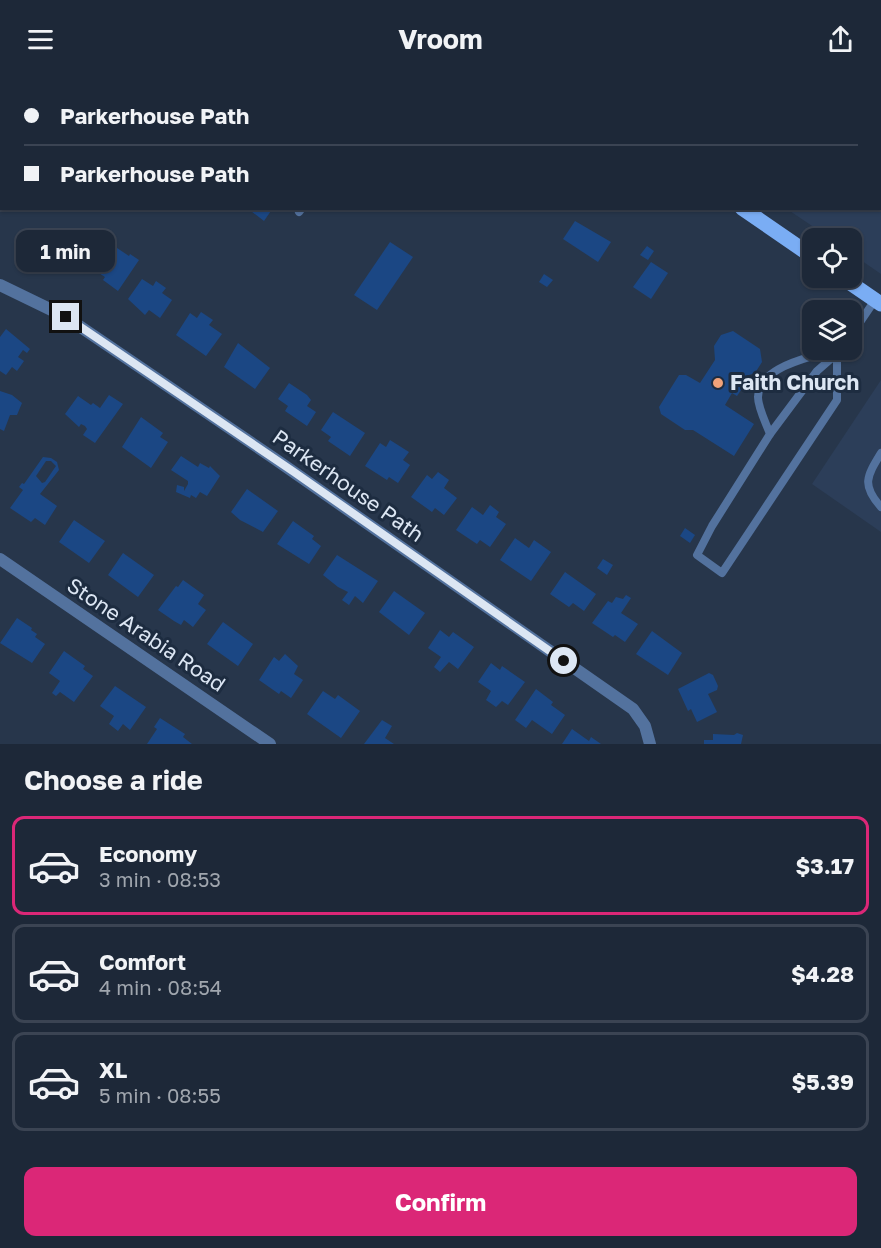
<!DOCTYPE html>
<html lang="en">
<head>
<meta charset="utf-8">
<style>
  body { margin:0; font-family:"Golos Text",sans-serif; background:#253040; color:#f1f3f6; height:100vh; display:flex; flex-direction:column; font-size:22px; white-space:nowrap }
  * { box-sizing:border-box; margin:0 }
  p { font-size:20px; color:#a0a6ae }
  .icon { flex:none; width:33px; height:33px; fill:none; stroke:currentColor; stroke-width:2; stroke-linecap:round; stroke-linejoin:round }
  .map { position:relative; height:666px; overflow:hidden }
  .sheet { display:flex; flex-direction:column; background:#1d2838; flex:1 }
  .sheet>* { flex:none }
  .guide { position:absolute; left:0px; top:0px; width:882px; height:132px; box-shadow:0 2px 4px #0004,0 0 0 2px #3b4453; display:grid; align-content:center; height:132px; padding:0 24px; background:#1d2838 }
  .tools { position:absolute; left:802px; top:150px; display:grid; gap:12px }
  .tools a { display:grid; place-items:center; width:60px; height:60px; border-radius:12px; background:#1d2838; box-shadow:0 2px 4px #0004,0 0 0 2px #3b4453; font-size:30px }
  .end { position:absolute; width:27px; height:27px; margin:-14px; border:8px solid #dce6f3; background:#111; box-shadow:0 0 0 3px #111 }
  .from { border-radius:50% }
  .bubble { position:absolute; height:42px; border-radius:12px; background:#1d2838; box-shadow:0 2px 4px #0004,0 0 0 2px #3b4453; font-size:20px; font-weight:700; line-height:42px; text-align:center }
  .guide b { display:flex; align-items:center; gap:21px; height:57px; font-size:22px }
  .guide b+b { border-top:2px solid #3b4453 }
  .guide i { width:15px; height:15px; background:#f1f3f6 }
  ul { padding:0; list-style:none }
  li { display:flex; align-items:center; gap:18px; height:99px; margin:0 12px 9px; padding:0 12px; border:3px solid #3b4453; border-radius:12px }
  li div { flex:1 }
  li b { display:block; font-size:22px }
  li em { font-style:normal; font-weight:700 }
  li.current { border-color:#db2777 }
  li>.icon { width:54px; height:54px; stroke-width:1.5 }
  h2 { padding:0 24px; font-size:27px; line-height:72px }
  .button { display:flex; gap:12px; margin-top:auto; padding:12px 24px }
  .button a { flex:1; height:69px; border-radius:12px; background:#db2777; color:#fff; font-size:24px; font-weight:700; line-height:69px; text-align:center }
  header { display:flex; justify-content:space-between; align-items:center; height:78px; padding:0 24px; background:#1d2838; font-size:27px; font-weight:700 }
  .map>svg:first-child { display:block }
  .built { fill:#2c3e59 }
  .building { fill:#1b4784; fill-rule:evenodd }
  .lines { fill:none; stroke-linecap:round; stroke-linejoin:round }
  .lane { stroke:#53729e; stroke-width:8 }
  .street { stroke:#53729e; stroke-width:12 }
  .primary { stroke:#7aadf4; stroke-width:15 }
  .route { stroke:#dce6f3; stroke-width:8 }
  .poi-dot { fill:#f0a27a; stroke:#1d2c40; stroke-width:2 }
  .labels { text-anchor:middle; stroke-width:6; stroke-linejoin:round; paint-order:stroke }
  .poi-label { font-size:21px; font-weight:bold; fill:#dce6f3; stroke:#1d2c40; text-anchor:start }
  .street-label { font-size:21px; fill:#dce6f3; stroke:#1d2c40 }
</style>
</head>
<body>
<header><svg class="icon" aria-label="menu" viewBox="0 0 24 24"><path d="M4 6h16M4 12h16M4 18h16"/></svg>Vroom<svg class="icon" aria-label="share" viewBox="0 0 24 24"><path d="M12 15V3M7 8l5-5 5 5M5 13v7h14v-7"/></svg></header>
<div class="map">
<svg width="881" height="666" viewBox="0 0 881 666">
  <rect width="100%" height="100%" fill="#27364b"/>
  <g class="built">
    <polygon points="848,0 881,0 881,196 852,176 852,160 830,160 787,131 880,130 880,2 847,1"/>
    <polygon points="881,302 881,454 812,406"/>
  </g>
  <g class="building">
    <polygon points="247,130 273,130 264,143"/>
    <polygon points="575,143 611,164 598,184 563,161"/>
    <polygon points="105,162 129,178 130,176 139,182 118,213 103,202 105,199 88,188"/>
    <polygon points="390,164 413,179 377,232 354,217"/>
    <polygon points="647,168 654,173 648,182 640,177"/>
    <polygon points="651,184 668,195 651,221 633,209"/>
    <polygon points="544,196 553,202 547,209 539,204"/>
    <polygon points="142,201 153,208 156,203 166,210 162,215 172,222 160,240 149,232 145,237 128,221"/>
    <polygon points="201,234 213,242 209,247 222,256 206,278 176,257 190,235 197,240"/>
    <polygon points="6,251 30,271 27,275 23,272 18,279 24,283 17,293 12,289 6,297 0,293 0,259"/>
    <polygon points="733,253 760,271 762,284 755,295 743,299 739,306 743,309 737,318 732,315 725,327 754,346 734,378 693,352 685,352 661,336 659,329 679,297 686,297 700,305 715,282 714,268 721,257"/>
    <polygon points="238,265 270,290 255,311 224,289"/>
    <polygon points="289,305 307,317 311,322 307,328 316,334 307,348 285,333 288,328 278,321"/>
    <polygon points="0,313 12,317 22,325 17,337 10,337 4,353 0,351"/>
    <polygon points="109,317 123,326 95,365 83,357 87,351 85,348 81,346 79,349 65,336 78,318 91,327 93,325 100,330"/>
    <polygon points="333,334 365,355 350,378 328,363 331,359 321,352"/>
    <polygon points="141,339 163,355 160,359 168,364 151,390 122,369"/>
    <polygon points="390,362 409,374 403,382 410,387 398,405 389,399 387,402 365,388 380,365 386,369"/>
    <polygon points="181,378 198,389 200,385 209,390 210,388 220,398 207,418 200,414 196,420 191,417 190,420 176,414 177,407 184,409 184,413 188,406 188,403 171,392"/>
    <path d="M 43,379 L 51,380 L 57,384 L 59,392 L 40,416 L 57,428 L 45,447 L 35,440 L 31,444 L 10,430 L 23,412 L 19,409 L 22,405 L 24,406 ZM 46,383 L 51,383 L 56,388 L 45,404 L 42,405 L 36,398 Z"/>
    <polygon points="438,394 449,402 444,410 457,420 444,437 435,430 432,434 411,419 427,397 432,401"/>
    <polygon points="247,411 278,433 263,454 240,442 231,434"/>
    <polygon points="490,427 499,434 496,439 506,446 490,469 480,462 477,466 456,452 472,429 483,437"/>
    <polygon points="74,442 105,463 89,485 59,464"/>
    <polygon points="293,443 314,458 312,461 321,468 309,486 277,466"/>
    <polygon points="685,450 695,457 690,465 680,458"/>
    <polygon points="515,460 529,470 534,462 551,474 531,503 500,482"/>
    <polygon points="123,475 154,497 138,519 108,497"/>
    <polygon points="337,477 378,503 363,525 355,518 349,527 342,522 348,514 338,509 323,497"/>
    <polygon points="603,481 613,487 607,497 597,490"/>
    <polygon points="565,494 596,516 584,533 573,525 569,529 550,516"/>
    <polygon points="183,502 204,517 198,526 206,532 193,549 184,542 181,547 174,543 158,532 176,508 178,509"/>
    <polygon points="394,513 425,535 409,557 379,534"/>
    <polygon points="626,517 631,520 621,535 638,546 625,564 615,557 613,559 592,545 608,523 612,525 616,519 623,521"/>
    <polygon points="17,540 32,550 31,552 37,556 35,559 45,566 32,585 0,565"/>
    <polygon points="223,544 253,566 238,588 207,566"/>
    <polygon points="440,552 449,559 453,554 474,569 458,591 449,584 440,594 434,589 441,579 428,570"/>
    <polygon points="652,553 682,575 668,597 636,576"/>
    <polygon points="64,573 85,588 83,591 93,598 74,624 60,614 56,618 52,615 60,603 49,595"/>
    <polygon points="285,576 298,588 294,596 303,602 291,620 281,613 279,616 259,602 274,579 279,583"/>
    <polygon points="491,585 500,592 502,588 525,604 508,627 502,623 496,629 486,622 491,613 478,604"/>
    <polygon points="709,595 713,597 718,608 717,612 708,616 717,634 697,644 691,631 688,633 678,611"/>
    <polygon points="115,608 146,629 130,652 123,646 118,653 109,646 114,638 100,628"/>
    <polygon points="536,611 553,624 551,627 565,637 552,656 532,642 526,650 515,642"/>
    <polygon points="323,613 335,621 338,617 360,633 341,660 307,636"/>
    <polygon points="160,640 185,656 183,659 192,666 147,666 157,651 154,649"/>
    <polygon points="382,642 392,648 385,660 394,666 364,666"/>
    <polygon points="572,651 589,663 591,659 601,666 562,666"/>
    <polygon points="737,655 743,657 741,666 704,666 704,662 713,662 713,656 734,657"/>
  </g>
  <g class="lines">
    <g class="lane">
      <polyline points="390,2 391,0"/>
      <polyline points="299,134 302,130"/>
      <polyline points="852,256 875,222"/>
      <path d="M 816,277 L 837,278 L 837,322 L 722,495 L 697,477 L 712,448 L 770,356 C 766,345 758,330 758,319 C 759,293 796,283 816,277 Z"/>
      <polyline points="770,356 817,293 841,272"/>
      <path d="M 881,375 C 867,398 861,407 881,429"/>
    </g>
    <g class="street">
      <polyline points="0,207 66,239 275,381 633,631 645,648 650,666"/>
      <polyline points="0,481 270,666"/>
    </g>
    <g class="primary">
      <polyline points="553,0 555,2"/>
      <polyline points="742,130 813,179"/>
      <polyline points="843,200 881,226"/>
    </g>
  </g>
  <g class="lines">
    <polyline class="route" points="66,239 294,394 564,583"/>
  </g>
  <circle class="poi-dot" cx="718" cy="305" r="6"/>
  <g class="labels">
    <g class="poi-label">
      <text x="730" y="312">Faith Church</text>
    </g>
    <g class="street-label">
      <text transform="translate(348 408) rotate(35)" y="7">Parkerhouse Path</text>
      <text transform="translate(146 557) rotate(34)" y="7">Stone Arabia Road</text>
    </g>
  </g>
</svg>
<div class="tools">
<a><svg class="icon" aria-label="locate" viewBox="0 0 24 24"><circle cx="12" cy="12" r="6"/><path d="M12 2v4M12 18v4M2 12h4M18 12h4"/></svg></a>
<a><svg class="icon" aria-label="layers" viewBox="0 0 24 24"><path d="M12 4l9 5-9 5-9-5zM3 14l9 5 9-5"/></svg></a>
</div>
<i class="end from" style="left:564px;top:583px"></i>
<i class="end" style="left:66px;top:239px"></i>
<div class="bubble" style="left:16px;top:152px;width:99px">1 min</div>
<div class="guide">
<b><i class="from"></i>Parkerhouse Path</b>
<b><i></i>Parkerhouse Path</b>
</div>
</div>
<section class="sheet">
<h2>Choose a ride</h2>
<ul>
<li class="current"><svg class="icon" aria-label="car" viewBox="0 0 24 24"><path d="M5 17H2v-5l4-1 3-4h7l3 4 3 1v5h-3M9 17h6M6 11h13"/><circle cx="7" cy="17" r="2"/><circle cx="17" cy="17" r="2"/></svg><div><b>Economy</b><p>3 min · 08:53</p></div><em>$3.17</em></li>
<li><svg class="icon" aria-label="car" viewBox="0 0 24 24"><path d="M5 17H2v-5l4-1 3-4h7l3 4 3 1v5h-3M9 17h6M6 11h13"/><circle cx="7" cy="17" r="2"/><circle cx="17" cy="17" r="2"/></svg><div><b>Comfort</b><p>4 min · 08:54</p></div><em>$4.28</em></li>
<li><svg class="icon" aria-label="car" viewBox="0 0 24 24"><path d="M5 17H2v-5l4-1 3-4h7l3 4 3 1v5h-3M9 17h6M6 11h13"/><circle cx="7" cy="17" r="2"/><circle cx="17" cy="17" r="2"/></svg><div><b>XL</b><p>5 min · 08:55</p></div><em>$5.39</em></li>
</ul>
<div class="button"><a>Confirm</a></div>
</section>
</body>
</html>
